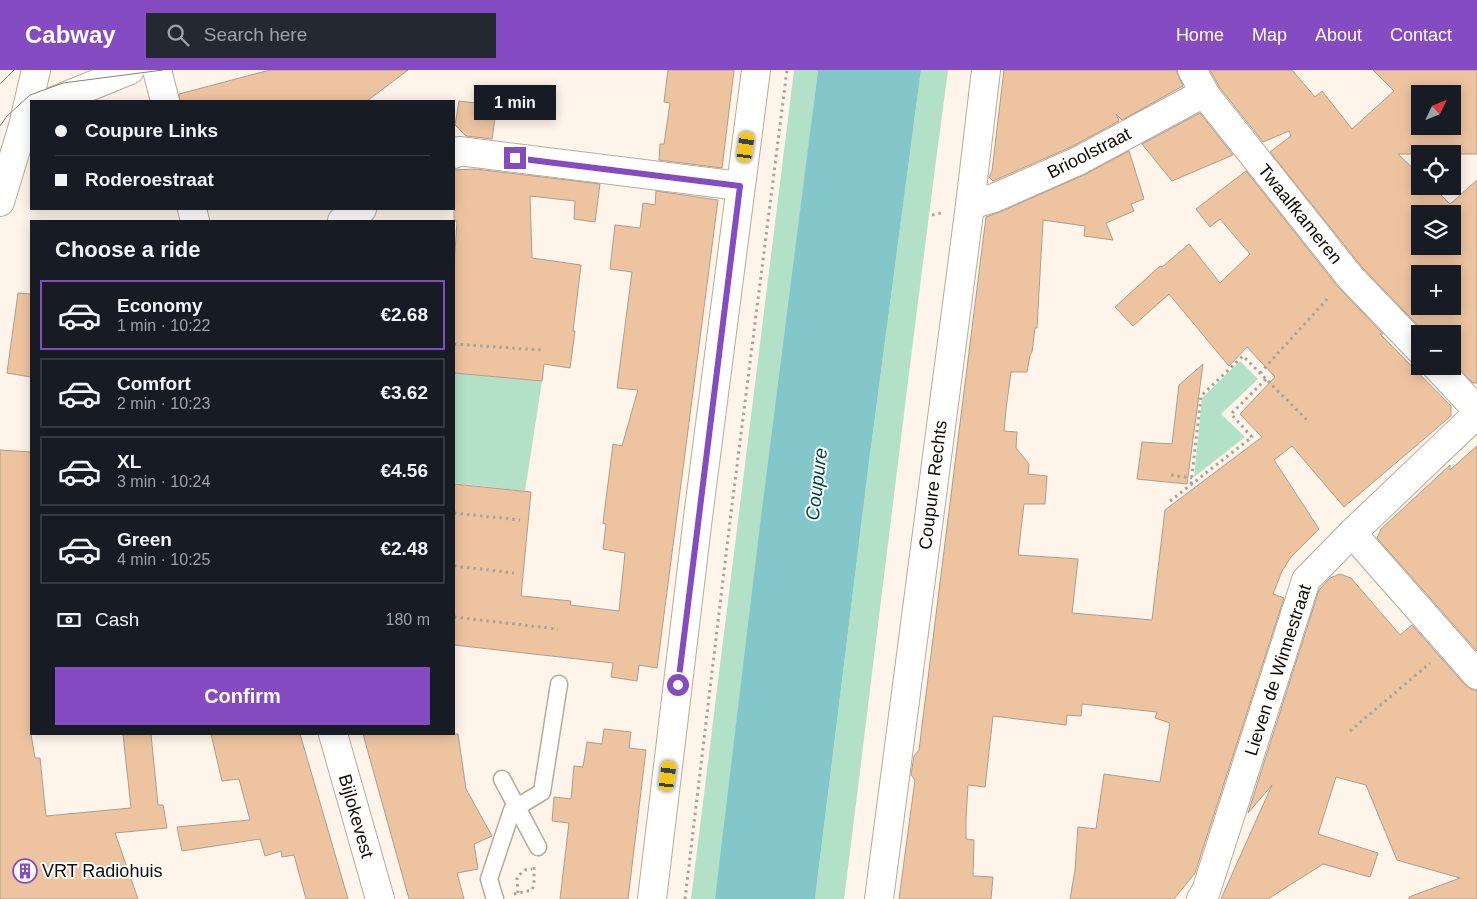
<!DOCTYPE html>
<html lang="en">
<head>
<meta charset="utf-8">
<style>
  body { margin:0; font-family:Helvetica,sans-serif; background:#242831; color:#f1f3f6; height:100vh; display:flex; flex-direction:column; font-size:19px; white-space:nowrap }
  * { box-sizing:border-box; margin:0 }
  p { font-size:16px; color:#9ea1a6 }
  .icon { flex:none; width:28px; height:28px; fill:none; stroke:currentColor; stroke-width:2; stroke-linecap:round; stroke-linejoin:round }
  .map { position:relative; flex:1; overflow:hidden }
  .details { position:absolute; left:30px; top:150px; width:425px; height:515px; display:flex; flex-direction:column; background:#171b24; border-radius:0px; box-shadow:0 2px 12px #0003 }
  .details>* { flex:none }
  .top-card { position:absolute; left:30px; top:30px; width:425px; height:110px; border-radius:0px; box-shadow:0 2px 12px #0003; display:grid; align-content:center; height:110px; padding:0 25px; background:#171b24 }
  .needle { width:32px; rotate:47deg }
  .tools { position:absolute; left:1411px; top:15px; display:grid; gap:10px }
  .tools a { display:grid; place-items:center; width:50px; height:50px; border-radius:0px; background:#171b24; box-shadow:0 2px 12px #0003; font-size:25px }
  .end { position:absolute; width:22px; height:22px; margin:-11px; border:6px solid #854bc2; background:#fff; box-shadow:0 0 0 2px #fff }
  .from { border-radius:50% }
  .bubble { position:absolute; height:35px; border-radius:0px; background:#171b24; box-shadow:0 2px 12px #0003; font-size:16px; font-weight:700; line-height:35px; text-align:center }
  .car { position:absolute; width:15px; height:30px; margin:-15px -8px; border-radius:6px; box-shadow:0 0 4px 1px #0007; background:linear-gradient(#f5c518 24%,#345 0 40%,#f5c518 0 76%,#345 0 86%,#f5c518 0) }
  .top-card b { display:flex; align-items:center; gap:18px; height:48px; font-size:19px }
  .top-card b+b { border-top:1px solid #363941 }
  .top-card i { width:12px; height:12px; background:#f1f3f6 }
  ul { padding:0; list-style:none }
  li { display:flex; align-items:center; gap:15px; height:70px; margin:0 10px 8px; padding:0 15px; border:2px solid #363941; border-radius:0px }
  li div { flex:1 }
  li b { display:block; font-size:19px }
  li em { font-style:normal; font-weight:700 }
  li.selected { border-color:#854bc2 }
  li>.icon { width:45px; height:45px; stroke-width:1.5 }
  h2 { padding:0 25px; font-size:22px; line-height:60px }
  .pay { display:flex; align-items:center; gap:12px; height:55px; padding:0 25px; font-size:19px }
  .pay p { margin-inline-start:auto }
  .primary-button { display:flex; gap:10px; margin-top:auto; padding:10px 25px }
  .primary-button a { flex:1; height:58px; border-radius:0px; background:#854bc2; color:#fff; font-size:20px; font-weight:700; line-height:58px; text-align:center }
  header { display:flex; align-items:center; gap:30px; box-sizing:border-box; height:70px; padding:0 25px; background:#854bc2; color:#fff }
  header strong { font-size:24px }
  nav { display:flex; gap:28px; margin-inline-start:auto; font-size:18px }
  .search { width:350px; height:45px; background:#242831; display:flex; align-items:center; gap:12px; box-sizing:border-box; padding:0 18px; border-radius:0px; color:#9ea1a6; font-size:19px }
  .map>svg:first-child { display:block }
  .green { fill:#b2e1c7 }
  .water { fill:#84c7ca }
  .building { fill:#eec4a0; stroke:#ae9d8e; fill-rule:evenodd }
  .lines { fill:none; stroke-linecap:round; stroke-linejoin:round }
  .lane-casing { stroke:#baaa9a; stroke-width:19 }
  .street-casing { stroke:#baaa9a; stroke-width:30 }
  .secondary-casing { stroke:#baaa9a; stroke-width:30 }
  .primary-casing { stroke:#baaa9a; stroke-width:30 }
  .path { stroke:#aba29a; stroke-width:3; stroke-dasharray:2.5 4; stroke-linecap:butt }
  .lane { stroke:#fff; stroke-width:16 }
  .street { stroke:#fff; stroke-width:28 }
  .secondary { stroke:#fff; stroke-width:28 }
  .primary { stroke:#fff; stroke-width:28 }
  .tram { stroke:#888079; stroke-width:1 }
  .route { stroke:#854bc2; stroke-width:6 }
  .labels { text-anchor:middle; stroke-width:4; stroke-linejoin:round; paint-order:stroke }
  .street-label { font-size:18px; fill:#110b06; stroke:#fff }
  .poi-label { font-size:18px; fill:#110b06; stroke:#fff; text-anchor:start }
  .water-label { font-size:19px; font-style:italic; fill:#014345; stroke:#fff }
</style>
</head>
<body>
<header>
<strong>Cabway</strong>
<div class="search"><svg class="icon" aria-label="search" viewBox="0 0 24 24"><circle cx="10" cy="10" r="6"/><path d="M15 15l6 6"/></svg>Search here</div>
<nav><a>Home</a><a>Map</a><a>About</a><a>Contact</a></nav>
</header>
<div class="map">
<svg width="1477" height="829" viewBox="0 0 1477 829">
  <rect width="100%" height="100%" fill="#fef4ea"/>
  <g class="green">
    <polygon points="794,0 818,0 724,767 715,829 691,829"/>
    <path d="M 921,0 L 948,0 C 911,276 879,553 844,829 L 815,829 L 869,392 Z"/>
    <polygon points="1240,291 1258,309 1221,344 1245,367 1194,407 1202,328"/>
    <polygon points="454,303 542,311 525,421 454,413"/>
  </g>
  <polygon class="water" points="818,0 921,0 869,392 815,829 715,829 760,455"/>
  <g class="building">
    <polygon points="270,0 408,0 367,31 180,31 179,24"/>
    <polygon points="668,0 734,0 722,98 659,90 660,74 664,74 670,33 664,32"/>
    <polygon points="1004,0 1176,0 1183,16 1122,50 1116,44 1119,51 1071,77 993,111 989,107 992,101"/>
    <path d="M 1210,0 L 1292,0 L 1315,27 L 1322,21 L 1352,59 L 1394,21 L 1373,0 L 1477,0 L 1477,84 L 1398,84 L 1420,105 L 1420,116 L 1432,116 L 1450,134 L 1477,110 L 1477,313 L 1473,313 L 1452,291 L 1452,264 L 1426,264 L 1362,197 L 1270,82 L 1291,66 L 1289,61 L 1263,72 L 1220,18 ZM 1420,24 L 1452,24 L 1452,56 L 1420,56 ZM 1420,144 L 1452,144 L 1452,176 L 1420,176 ZM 1420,204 L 1452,204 L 1452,236 L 1420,236 Z"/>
    <polygon points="477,26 498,28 492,69 466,66 455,55 459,31 475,33"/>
    <polygon points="1200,43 1233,85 1172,111 1142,74"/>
    <polygon points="1129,81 1144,129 1131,134 1134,141 1106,153 1113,170 1084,166 1085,156 1043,150 1037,258 1035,258 1032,282 1030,285 1027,302 1011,302 1006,339 1004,361 1017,362 1016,378 1029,394 1028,404 1047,406 1045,434 1024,434 1018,485 1078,489 1072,543 1152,550 1165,440 1262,367 1240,344 1275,307 1247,277 1229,296 1169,224 1133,256 1115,237 1160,196 1162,197 1189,174 1220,213 1250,184 1220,149 1210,157 1196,139 1246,101 1338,217 1383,264 1380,264 1451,336 1451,346 1344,437 1292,376 1274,390 1319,459 1291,487 1282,501 1273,524 1284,528 1195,803 1174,829 1070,829 1075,800 1078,757 1096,759 1104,704 1160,712 1170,653 1155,648 1157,642 1082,634 1081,646 1067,645 1066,655 993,646 985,717 968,715 966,749 966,769 974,770 973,806 993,807 991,829 899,829 915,710 911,705 914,686 919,680 986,147 1000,142 1084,105"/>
    <polygon points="475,99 600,114 595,152 574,149 575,131 530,126 532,188 581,195 573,261 575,261 570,298 544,294 542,311 454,303 454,196 457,151 454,151 454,100"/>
    <polygon points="656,121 718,130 657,598 639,595 637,611 611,607 613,593 454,575 454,414 531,422 521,526 571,531 570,535 619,541 625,483 603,479 606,454 603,453 613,374 622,376 638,320 617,318 632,202 610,199 615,155 640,158 643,133 655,135"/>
    <polygon points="18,223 31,224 31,307 7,303"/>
    <polygon points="1203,294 1187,414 1137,409 1142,372 1172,374 1179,315"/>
    <polygon points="1477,376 1477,581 1377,468 1381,459 1450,395 1450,400"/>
    <polygon points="0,380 31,382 31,664 35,688 40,688 46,746 131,738 123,664 151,664 158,735 163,735 167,758 115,763 138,829 0,829"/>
    <polygon points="1340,504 1351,508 1400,565 1412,555 1465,615 1472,620 1477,620 1477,829 1409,829 1409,827 1460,808 1397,790 1366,715 1336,707 1318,764 1378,783 1370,807 1323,794 1268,829 1221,829 1272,715 1248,743 1319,520 1330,508"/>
    <polygon points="604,659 631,662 629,678 646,680 628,829 560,829 569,753 552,751 554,727 571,729 574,696 583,697 587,672 602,674"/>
    <polygon points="211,664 300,664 348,829 306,829 294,785 282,787 281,781 265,786 260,769 182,781 177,757 250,750 239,709 222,711"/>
    <polygon points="363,664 458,664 466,719 492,766 474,774 478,799 457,803 464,829 409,829"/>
  </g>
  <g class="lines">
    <g class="lane-casing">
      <g id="lane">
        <polyline points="502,709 538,777"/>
        <polyline points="495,829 489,809 512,740 542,722 559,614"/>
      </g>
    </g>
    <g class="street-casing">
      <g id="street">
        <polyline points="157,0 165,31"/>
        <polyline points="1192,0 1207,27 1350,207 1420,280"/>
        <polyline points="454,84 459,81 740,116"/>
        <polyline points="970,135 994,128 1078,91 1204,23"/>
        <polyline points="192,139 195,151"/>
        <polyline points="342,151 362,139"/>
        <polyline points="1436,296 1477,340"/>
        <polyline points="1352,463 1477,605"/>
        <polyline points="333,664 380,829"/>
        <polyline points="652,829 698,447 756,0"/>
        <polyline points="879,829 970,135 986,0"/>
        <polyline points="1201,829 1206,821 1306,510 1352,463 1477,344"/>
      </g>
    </g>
    <g class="secondary-casing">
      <polyline id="secondary" points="54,31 130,0"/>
    </g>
    <g class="primary-casing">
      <polyline id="primary" points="0,132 23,56 36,0"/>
    </g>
    <g class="path">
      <polyline points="932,145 941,143"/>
      <polyline points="454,274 541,280"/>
      <polyline points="1260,303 1330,226"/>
      <polyline points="1171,405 1192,408"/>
      <polyline points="1191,414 1201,326 1243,286 1308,351"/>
      <polyline points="1170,431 1252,367 1231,344 1266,309"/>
      <polyline points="454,443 520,450"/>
      <polyline points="454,496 514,503"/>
      <polyline points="454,547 558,559"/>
      <polyline points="1350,661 1430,593"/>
      <polyline points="518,823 517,807 525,800 532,799"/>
      <polyline points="514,824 532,820 534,815 534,797"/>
      <polyline points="685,829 730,451 787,0"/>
    </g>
    <use href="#lane" class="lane"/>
    <use href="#street" class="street"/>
    <use href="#secondary" class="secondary"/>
    <use href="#primary" class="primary"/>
    <g class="tram">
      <polyline points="0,14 14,0"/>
      <polyline points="0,56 7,46 30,25 63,13 163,0"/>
    </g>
  </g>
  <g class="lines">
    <polyline class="route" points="515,88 740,116 678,615"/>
  </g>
  <defs>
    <g id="building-ring" transform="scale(1.25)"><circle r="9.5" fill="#fff" stroke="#854bc2" stroke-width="1.5"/><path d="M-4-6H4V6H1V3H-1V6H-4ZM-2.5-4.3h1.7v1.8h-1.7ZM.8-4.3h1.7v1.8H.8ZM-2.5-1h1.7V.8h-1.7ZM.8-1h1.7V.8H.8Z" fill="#854bc2"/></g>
  </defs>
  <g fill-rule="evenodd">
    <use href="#building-ring" x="25" y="801"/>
  </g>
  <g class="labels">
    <g class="street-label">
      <text transform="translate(1089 83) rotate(-27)" y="6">Brioolstraat</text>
      <text transform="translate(1300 144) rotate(51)" y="6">Twaalfkameren</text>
      <text transform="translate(933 415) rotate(-83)" y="6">Coupure Rechts</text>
      <text transform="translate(1278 600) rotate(-72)" y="6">Lieven de Winnestraat</text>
      <text transform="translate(356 746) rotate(74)" y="6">Bijlokevest</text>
    </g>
    <g class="poi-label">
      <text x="42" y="807">VRT Radiohuis</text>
    </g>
    <g class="water-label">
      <text transform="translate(816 414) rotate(-83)" y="7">Coupure</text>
    </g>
  </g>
</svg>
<div class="tools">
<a><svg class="needle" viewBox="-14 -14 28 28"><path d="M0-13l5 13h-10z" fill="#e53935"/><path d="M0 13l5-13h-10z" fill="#9ea1a6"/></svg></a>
<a><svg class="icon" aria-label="locate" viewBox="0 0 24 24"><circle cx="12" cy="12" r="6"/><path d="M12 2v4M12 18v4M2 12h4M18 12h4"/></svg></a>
<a><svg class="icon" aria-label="layers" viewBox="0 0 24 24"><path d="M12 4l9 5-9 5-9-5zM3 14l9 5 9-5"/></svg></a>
<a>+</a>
<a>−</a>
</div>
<i class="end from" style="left:678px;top:615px"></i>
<i class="end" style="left:515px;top:88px"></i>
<div class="bubble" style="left:474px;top:15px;width:82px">1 min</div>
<i class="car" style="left:746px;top:77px;rotate:8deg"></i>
<i class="car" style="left:668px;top:706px;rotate:7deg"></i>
<div class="top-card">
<b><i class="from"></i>Coupure Links</b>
<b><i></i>Roderoestraat</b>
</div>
<section class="details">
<h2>Choose a ride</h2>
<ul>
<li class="selected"><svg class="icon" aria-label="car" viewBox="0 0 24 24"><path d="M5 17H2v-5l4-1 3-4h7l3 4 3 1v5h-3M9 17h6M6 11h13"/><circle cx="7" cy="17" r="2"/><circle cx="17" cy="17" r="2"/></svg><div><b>Economy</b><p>1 min · 10:22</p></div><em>€2.68</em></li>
<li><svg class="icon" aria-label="car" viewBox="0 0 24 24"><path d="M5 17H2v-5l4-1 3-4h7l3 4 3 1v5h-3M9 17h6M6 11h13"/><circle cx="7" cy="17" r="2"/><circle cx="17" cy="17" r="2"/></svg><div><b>Comfort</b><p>2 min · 10:23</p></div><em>€3.62</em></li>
<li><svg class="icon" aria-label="car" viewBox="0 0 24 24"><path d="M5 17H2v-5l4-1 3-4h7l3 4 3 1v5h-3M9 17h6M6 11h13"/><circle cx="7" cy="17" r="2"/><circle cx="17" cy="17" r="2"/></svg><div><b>XL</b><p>3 min · 10:24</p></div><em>€4.56</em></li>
<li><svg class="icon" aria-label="car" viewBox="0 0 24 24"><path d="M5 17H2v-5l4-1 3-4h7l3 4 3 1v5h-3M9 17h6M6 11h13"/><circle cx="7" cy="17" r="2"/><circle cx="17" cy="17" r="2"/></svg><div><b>Green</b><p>4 min · 10:25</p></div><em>€2.48</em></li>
</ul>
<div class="pay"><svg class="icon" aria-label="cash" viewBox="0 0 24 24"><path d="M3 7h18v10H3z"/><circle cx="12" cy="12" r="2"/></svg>Cash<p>180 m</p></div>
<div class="primary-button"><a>Confirm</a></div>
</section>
</div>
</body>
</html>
